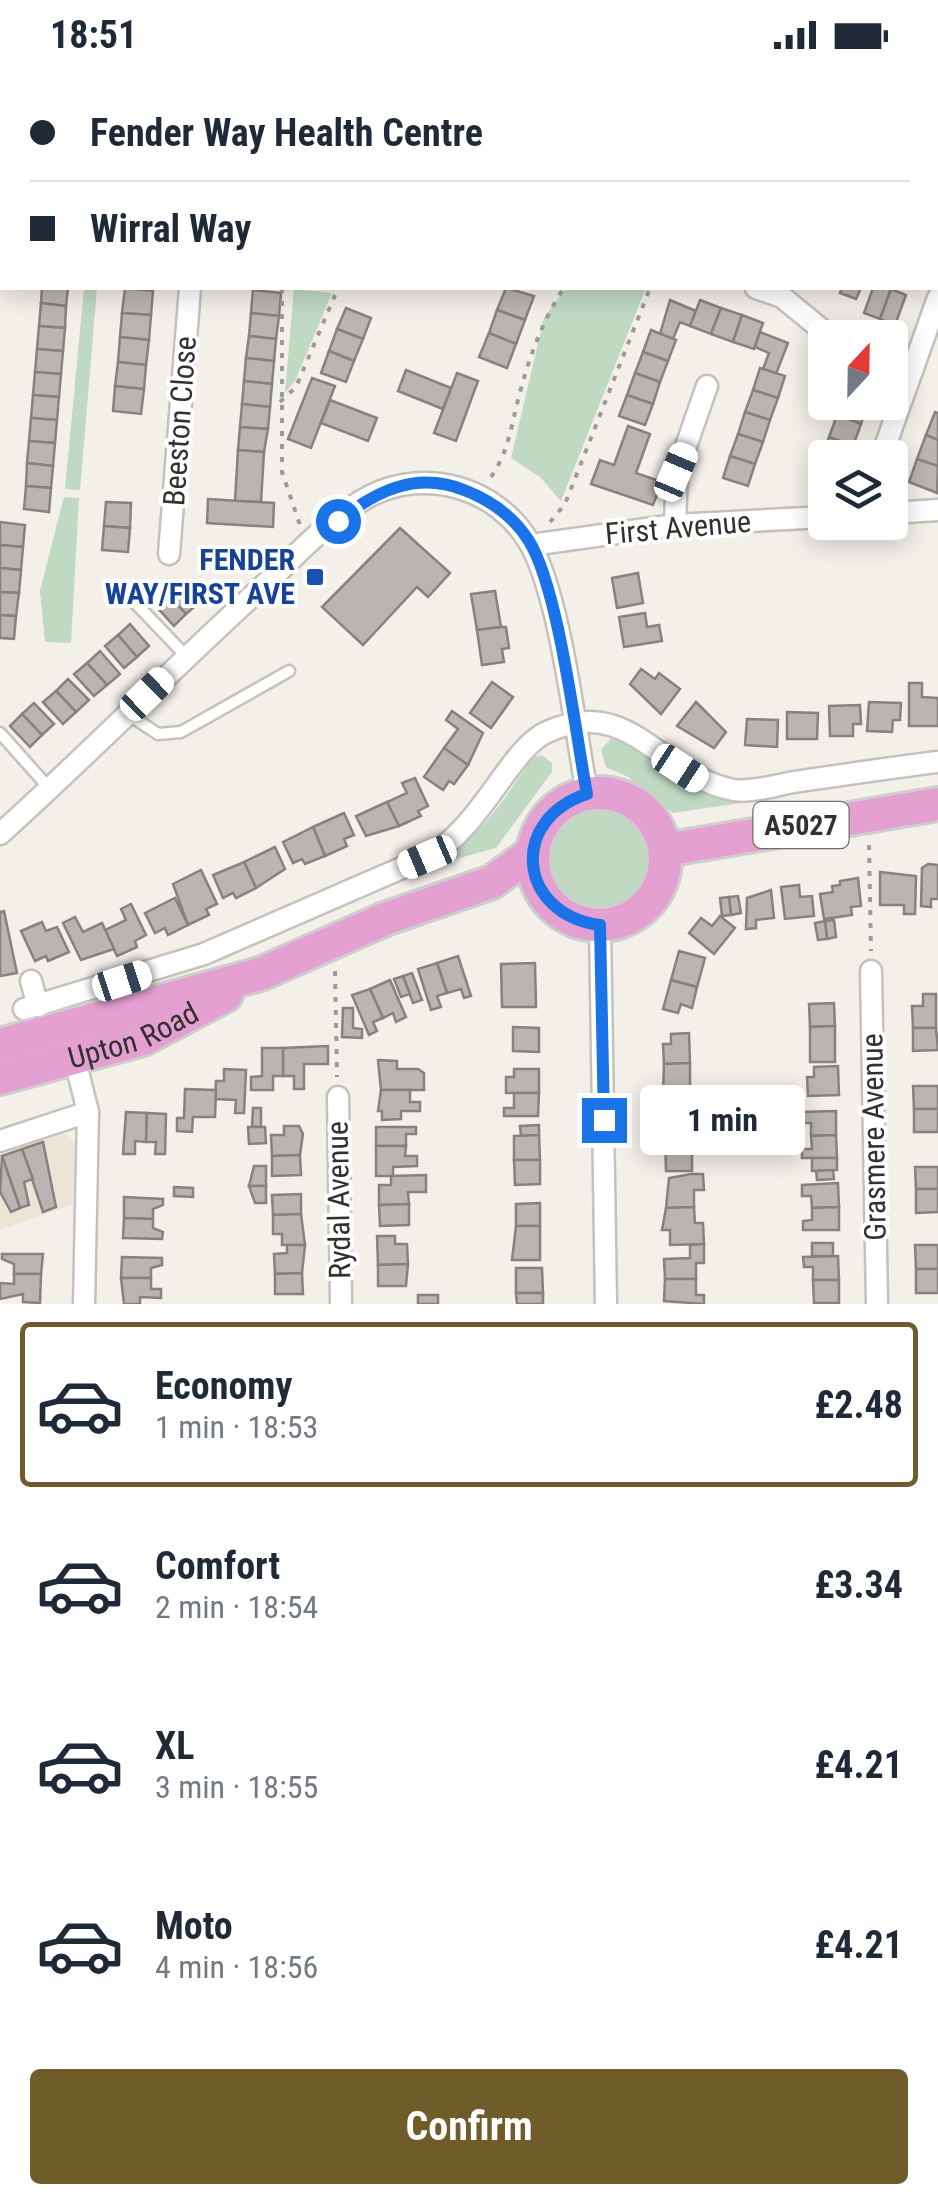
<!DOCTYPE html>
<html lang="en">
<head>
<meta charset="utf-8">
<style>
  body { margin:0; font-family:"Roboto Condensed",sans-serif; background:#f6f6f7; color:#1f2937; height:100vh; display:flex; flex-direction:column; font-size:38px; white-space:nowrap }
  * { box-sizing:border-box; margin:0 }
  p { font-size:32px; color:#747a83 }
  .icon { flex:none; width:55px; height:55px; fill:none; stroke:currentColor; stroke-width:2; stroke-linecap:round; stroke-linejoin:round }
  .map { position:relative; height:1234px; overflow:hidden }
  .panel { display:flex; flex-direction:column; background:#fff; flex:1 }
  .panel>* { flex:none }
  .top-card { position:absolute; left:0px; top:0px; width:940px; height:220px; box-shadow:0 5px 25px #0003; display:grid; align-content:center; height:220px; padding:0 30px; background:#fff }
  .needle { width:65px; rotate:22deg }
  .tools { position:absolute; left:808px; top:250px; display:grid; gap:20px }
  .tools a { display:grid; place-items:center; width:100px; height:100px; border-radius:10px; background:#fff; box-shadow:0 5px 25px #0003; font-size:50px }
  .end { position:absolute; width:45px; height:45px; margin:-22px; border:12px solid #1a73e8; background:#fff; box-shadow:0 0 0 5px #fff }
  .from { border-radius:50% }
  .bubble { position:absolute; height:70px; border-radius:10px; background:#fff; box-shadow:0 5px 25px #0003; font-size:32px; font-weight:700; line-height:70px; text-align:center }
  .car { position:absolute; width:30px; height:60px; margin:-30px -15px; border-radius:12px; box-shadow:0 0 8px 2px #0007; background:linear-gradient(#fff 24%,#345 0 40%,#fff 0 76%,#345 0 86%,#fff 0) }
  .top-card b { display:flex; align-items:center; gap:35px; height:95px; font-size:38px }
  .top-card b+b { border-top:2px solid #e0e1e3 }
  .top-card i { width:25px; height:25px; background:#1f2937 }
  ul { padding:18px 0 0; list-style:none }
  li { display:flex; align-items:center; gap:30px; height:165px; margin:0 20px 15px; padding:0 10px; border:5px solid transparent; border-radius:10px }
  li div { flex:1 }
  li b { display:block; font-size:38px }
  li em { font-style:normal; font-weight:700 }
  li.active { border-color:#705c2b }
  li>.icon { width:90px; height:90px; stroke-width:1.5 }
  .primary-button { display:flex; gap:20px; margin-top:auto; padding:20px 30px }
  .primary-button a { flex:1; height:115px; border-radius:10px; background:#705c2b; color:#fff; font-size:40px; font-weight:700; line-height:115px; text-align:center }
  .status { display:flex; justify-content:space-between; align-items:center; height:70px; padding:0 50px; background:#fff; direction:ltr }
  .status svg { height:28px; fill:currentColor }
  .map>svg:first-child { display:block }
  .built { fill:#ebe4d7 }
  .green { fill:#bfd9c3 }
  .building { fill:#bab5b0; stroke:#87827e; stroke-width:2.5 }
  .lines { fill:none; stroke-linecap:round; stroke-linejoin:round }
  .service-casing { stroke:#c5c2bc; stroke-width:15 }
  .minor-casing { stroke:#c5c2bc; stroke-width:25 }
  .primary-casing { stroke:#cececd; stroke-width:38 }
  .path { stroke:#9e9b97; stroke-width:4; stroke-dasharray:5 8; stroke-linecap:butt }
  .service { stroke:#fff; stroke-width:10 }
  .minor { stroke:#fff; stroke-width:20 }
  .primary { stroke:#e4a0d1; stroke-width:32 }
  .route { stroke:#1a73e8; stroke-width:12 }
  .transit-dot { fill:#1a4fb4; stroke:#fff; stroke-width:4 }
  .labels { text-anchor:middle; stroke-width:8; stroke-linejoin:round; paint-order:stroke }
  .shield { fill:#fff; stroke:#706f6d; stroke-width:2.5 }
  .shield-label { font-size:28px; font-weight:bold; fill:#32312f }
  .street-label { font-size:30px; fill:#32312f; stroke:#fff }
  .transit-label { font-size:30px; font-weight:bold; fill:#164399; stroke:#fff; text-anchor:end }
</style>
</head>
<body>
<div class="status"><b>18:51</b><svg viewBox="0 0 49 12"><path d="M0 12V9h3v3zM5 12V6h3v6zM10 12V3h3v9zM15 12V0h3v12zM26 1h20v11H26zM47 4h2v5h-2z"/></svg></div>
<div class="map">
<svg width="938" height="1234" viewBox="0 0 938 1234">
  <rect width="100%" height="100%" fill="#f3efe9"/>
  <polygon class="built" points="58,1059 75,1073 73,1134 0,1160 0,1079"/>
  <g class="green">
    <polygon points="84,218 97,218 80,420 65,419"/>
    <polygon points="566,218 646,218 561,431 540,407 511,388 544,248"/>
    <polygon points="294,219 332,223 295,311 285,323"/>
    <polygon points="64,427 79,428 71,573 45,572 40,521"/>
    <polygon points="613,666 624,666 691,715 741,733 673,743 628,707 606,697 601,680"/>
    <path d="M 542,685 L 552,693 L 552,702 L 496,778 L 420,799 C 479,772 497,739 533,687 Z"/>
    <circle cx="597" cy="788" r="50"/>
  </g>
  <g class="building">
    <polygon points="42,218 68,218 66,236 41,233"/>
    <polygon points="125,218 153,221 151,245 122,243"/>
    <polygon points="506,218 534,226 525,250 497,240"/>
    <polygon points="842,218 861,218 856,229 840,223"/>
    <polygon points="873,218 891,219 880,249 864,243"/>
    <polygon points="891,219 906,225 895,255 880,249"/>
    <polygon points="253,220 281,223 279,246 251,243"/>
    <polygon points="670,230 696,241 690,256 680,252 673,269 660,264"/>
    <polygon points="700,230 721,238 711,264 690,256"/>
    <polygon points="41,233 66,236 65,258 39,256"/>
    <polygon points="346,238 371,248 363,269 337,259"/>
    <polygon points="721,238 742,245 733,272 711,264"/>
    <polygon points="497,240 525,250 516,274 489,263"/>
    <polygon points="122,243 151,245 149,270 120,267"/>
    <polygon points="251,243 279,246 276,269 249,266"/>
    <polygon points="742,245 763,253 754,279 733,272"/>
    <polygon points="39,256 65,258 63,281 37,279"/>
    <polygon points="337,259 363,269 354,291 329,281"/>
    <polygon points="651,260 676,270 668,291 643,282"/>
    <polygon points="760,262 788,273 776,304 763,299 769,283 755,277"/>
    <polygon points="489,263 516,274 507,298 479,287"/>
    <polygon points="249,266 276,269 274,291 246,288"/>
    <polygon points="120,267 149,270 146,295 118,292"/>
    <polygon points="37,279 63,281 61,304 35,302"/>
    <polygon points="329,281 354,291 346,312 321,303"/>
    <polygon points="643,282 668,291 660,312 635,303"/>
    <polygon points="246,288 274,291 272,314 244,311"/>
    <polygon points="118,292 146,295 144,319 115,316"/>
    <polygon points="760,298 785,306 778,328 753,320"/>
    <polygon points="406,300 451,318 443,339 398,321"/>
    <polygon points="35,302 61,304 59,327 33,325"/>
    <polygon points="457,303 478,311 456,371 434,363"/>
    <polygon points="635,303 660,312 653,334 627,325"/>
    <polygon points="312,308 335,316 311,378 288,369"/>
    <polygon points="244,311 272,314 270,337 242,334"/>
    <polygon points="115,316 144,319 141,344 113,341"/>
    <polygon points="753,320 778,328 770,350 745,342"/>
    <polygon points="33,325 59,327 57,350 31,348"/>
    <polygon points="627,325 653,334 645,355 619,346"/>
    <polygon points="330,330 377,348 368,371 321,353"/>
    <polygon points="841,332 869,333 861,354 837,345"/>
    <polygon points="242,334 270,337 268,359 240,357"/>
    <polygon points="745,342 770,350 763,372 738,364"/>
    <polygon points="935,342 938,343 938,370 926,365"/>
    <polygon points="837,345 861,354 853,376 829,367"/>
    <polygon points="31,348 57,350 55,373 29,371"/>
    <polygon points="628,356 650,364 636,403 662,412 653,435 591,414 600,390 614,395"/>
    <polygon points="240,357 268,359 264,382 238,380"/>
    <polygon points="738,364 763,372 755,394 730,386"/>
    <polygon points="926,365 938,370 938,396 917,389"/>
    <polygon points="829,367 853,376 849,388 821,388"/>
    <polygon points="29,371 55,373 53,396 27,393"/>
    <polygon points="238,380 264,382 261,432 235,431"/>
    <polygon points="730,386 755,394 748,416 723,408"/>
    <polygon points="821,388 825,389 825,414 813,409"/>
    <polygon points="917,389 938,396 937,423 909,412"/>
    <polygon points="27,393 53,396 51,418 26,416"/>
    <polygon points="26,416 51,418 49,442 24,439"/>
    <polygon points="208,429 274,433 273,457 207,453"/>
    <polygon points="106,432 131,433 130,458 104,456"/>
    <polygon points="0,452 25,455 23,477 0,475"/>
    <polygon points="104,456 130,458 128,482 102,480"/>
    <polygon points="400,458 450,503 428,527 417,517 363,575 322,537"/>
    <polygon points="0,475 23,477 21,500 0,498"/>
    <polygon points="0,498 21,500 19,523 0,522"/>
    <polygon points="638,503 643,533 617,538 612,508"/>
    <polygon points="179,512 199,533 186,544 167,523"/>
    <polygon points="495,521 501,557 477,560 471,524"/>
    <polygon points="0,522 19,523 16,546 0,545"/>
    <polygon points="167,523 186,544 174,556 154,534"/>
    <polygon points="645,543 647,557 659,555 662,571 624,577 619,547"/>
    <polygon points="0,545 16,546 14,569 0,568"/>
    <polygon points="130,554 149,576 137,587 118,565"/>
    <polygon points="501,557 506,557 509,578 502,579 504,592 482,595 477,560"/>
    <polygon points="118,565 137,587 124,598 105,576"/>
    <polygon points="100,581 120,604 107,615 87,593"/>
    <polygon points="87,593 107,615 94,626 74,604"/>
    <polygon points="641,599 655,609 659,603 680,619 661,644 630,614"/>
    <polygon points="68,609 89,630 76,642 56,621"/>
    <polygon points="492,612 513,627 491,658 470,643"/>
    <polygon points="909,613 922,613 922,627 938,628 938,656 909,656"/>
    <polygon points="56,621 76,642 63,654 43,632"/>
    <polygon points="696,632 726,662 714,678 677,656"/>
    <polygon points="869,632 901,633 900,650 893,650 892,662 867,661"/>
    <polygon points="34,633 54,654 42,665 22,644"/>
    <polygon points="860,635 861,654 853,654 853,666 830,666 829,636"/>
    <polygon points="452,641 483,663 468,695 444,678 458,659 446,650"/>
    <polygon points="787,642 818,643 817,669 787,669"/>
    <polygon points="22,644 42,665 30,677 10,656"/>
    <polygon points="747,649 778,650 777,677 745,675"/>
    <polygon points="444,678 468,695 454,714 449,711 443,720 424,707"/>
    <polygon points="415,708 428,736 418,741 421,746 399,756 387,732 407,723 402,713"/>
    <polygon points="387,732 399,756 366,766 356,746"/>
    <polygon points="344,743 354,765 344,769 347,776 325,786 313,757"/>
    <polygon points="313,757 325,786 305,794 302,789 293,793 283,772"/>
    <polygon points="275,777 285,799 256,818 244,792"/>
    <polygon points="244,792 256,818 236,828 233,823 223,828 213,805"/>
    <polygon points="928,794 938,795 938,829 931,829 931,837 921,836 922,798"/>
    <polygon points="201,800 217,834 206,839 209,845 188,855 173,814"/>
    <polygon points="880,802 916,806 915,844 904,844 904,835 880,835"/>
    <polygon points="858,808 861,836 851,837 852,845 824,849 820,824 833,822 832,816 840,815 840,811"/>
    <polygon points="799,815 800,827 812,826 814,846 785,849 781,817"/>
    <polygon points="771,820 774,848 756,850 756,858 746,859 747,828"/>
    <polygon points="738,826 741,843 731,845 729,827"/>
    <polygon points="729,827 731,845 722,846 720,828"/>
    <polygon points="175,828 188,855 168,865 165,858 155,863 145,843"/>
    <polygon points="131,834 146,865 135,871 137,877 117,886 105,860 126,850 121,839"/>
    <polygon points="4,841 17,903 0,906 0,842"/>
    <polygon points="720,846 735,858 714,884 689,863 701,848 712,856"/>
    <polygon points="75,847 83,862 102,853 114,879 81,890 63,853"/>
    <polygon points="834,850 836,867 827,869 825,851"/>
    <polygon points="825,851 827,869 818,870 815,853"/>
    <polygon points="42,852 46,861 57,857 69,882 48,891 46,886 35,891 21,861"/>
    <polygon points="679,881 705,888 697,917 671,910"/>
    <polygon points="458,886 471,926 464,928 461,919 447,923 437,893"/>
    <polygon points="437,893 447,923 437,926 441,937 431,940 418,899"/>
    <polygon points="535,893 536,937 502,937 501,894"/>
    <polygon points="412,903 422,930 413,933 403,906"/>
    <polygon points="403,906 410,924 401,927 394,909"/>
    <polygon points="390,910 406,947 396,952 393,943 383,948 370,919"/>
    <polygon points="671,910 697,917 692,938 681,934 678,943 663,939"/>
    <polygon points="370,919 383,948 373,952 377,961 369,965 352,925"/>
    <polygon points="923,924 936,924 936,958 913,958 912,936 923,936"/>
    <polygon points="834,933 835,956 810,957 809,934"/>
    <polygon points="343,938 353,938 353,958 362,959 362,968 342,967"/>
    <polygon points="835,956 835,992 810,992 810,957"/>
    <polygon points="513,957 539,958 539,982 513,981"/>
    <polygon points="913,958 936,958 938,980 913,981"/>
    <polygon points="689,963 690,993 664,994 663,974 671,974 671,964"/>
    <polygon points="328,976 328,994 304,994 304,1019 294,1019 294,1006 283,1006 283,978"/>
    <polygon points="262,978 283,978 283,1006 273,1006 273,1020 251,1020 251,1007 262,1006"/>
    <polygon points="378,990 397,991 397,999 418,999 424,1003 424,1020 381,1020"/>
    <polygon points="690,993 690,1023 663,1023 664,994"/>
    <polygon points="838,996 839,1025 808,1026 807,1007 814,1007 814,997"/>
    <polygon points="224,999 246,1000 244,1043 235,1043 236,1030 215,1029 216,1011 224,1011"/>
    <polygon points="514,999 539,999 539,1023 506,1023 506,1007 514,1007"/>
    <polygon points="913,1016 938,1016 938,1039 914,1039"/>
    <polygon points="185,1019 216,1020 215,1047 193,1047 192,1062 177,1061 177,1048 184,1048"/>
    <polygon points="381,1020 410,1020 410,1032 420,1032 420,1041 401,1041 401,1049 382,1050 382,1041 378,1041"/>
    <polygon points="514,1023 539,1023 538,1046 504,1046 504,1038 514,1038"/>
    <polygon points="665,1033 701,1033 702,1066 665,1066"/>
    <polygon points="253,1038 261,1038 261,1057 252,1057"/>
    <rect x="914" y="1039" width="24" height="23"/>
    <polygon points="836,1041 836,1065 811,1066 811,1053 800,1053 800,1042"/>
    <polygon points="126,1042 147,1043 146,1072 135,1071 135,1084 123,1084"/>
    <polygon points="147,1043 166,1044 165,1084 155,1084 156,1072 146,1072"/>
    <polygon points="539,1055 539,1065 521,1066 520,1056"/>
    <polygon points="284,1056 299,1056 303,1064 300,1085 272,1086 271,1065 284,1065"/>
    <polygon points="248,1057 265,1057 266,1073 249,1074"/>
    <polygon points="376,1057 416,1057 416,1064 406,1064 406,1076 376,1076"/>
    <polygon points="539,1065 540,1090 514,1090 514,1066"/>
    <polygon points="692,1065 692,1101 666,1101 665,1066"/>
    <polygon points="836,1065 837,1088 802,1088 802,1079 812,1079 811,1066"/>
    <polygon points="43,1072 56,1137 43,1142 22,1079"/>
    <polygon points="376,1076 406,1076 405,1086 417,1086 417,1096 393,1097 393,1106 376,1106"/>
    <polygon points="22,1079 33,1109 24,1112 29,1135 20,1138 2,1086"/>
    <polygon points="300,1085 301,1105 272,1106 272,1086"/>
    <polygon points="2,1086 20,1138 11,1142 0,1122"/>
    <polygon points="812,1088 837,1088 837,1100 812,1101"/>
    <polygon points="514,1090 540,1090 540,1114 515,1115"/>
    <polygon points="254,1096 266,1096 266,1116 249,1116"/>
    <polygon points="915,1097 938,1097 938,1119 916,1119"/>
    <polygon points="833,1100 834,1109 817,1110 816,1101"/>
    <polygon points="691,1104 703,1104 704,1120 694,1120 694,1137 666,1138 669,1108"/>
    <polygon points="426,1105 426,1122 408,1122 409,1134 379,1135 379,1115 391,1115 391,1106"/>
    <polygon points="838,1113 839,1137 812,1138 811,1126 802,1126 802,1115"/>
    <polygon points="249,1116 266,1116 266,1133 255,1133"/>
    <polygon points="174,1117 193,1118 193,1127 174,1126"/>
    <polygon points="916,1119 938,1119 938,1142 916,1143"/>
    <polygon points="301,1124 301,1144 273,1145 272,1125"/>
    <polygon points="124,1127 163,1129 163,1135 153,1139 153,1149 124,1148"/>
    <polygon points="540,1133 540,1156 516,1156 516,1134"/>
    <polygon points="409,1134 409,1155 380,1156 379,1135"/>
    <polygon points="694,1137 695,1153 703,1153 704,1174 670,1175 670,1160 662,1160 666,1138"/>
    <polygon points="839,1137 839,1160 803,1160 803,1151 812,1150 812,1138"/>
    <polygon points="301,1144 305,1175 282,1175 282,1164 273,1164 273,1145"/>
    <polygon points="124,1148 153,1149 153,1158 163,1162 162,1169 123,1168"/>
    <polygon points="516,1156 540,1156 540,1190 512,1190"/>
    <polygon points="377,1166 395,1166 395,1174 407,1174 408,1194 378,1195"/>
    <rect x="812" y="1173" width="21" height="13"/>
    <polygon points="704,1174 704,1193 696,1193 696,1209 665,1209 664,1189 690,1188 690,1175"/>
    <polygon points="287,1175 305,1175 302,1203 275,1204 274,1184 287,1183"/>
    <polygon points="915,1175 938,1175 938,1199 916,1199"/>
    <polygon points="2,1184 43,1184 41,1204 14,1204 14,1194 2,1189"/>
    <polygon points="838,1186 839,1210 813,1210 813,1197 804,1197 803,1187"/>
    <polygon points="122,1187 162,1188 162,1195 151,1198 151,1208 121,1208"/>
    <polygon points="408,1194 406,1216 378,1216 378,1195"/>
    <polygon points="516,1198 542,1198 543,1223 516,1223"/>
    <rect x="916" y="1199" width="22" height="24"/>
    <polygon points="302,1203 303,1224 275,1224 275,1204"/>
    <polygon points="14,1204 41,1204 40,1233 23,1232 23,1224 0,1229 0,1213 14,1214"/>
    <polygon points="121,1208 151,1208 151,1219 161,1219 161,1228 140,1227 140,1234 124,1234"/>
    <polygon points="665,1209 696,1209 696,1225 704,1225 704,1234 664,1231"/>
    <polygon points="813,1210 839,1210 839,1233 814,1233"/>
    <polygon points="516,1223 543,1223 543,1234 517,1234"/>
    <rect x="418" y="1225" width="20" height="9"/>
  </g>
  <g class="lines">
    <g class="service-casing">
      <g id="service">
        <polyline points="122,519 186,586"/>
        <polyline points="128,644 158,664 181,662 289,601"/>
        <polyline points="0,663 49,718"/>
      </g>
    </g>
    <g class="minor-casing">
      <g id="minor">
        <polyline points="857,0 858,2"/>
        <polyline points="336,2 336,0"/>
        <polyline points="0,180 2,180"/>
        <polyline points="756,218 782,227 832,268"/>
        <polyline points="890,292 913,299"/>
        <polyline points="881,388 938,228"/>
        <polyline points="890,443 938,440"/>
        <polyline points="675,455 677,402 707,316"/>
        <polyline points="531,475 675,455 825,447"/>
        <polyline points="169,484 190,218"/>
        <path d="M 0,764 C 89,684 172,599 260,519 C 293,489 330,447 370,426 C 426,397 497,418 529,472 C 560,524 575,659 587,723"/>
        <polyline points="600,855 606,1234"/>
        <polyline points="871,901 877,1234"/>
        <polyline points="31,911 38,936"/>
        <path d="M 24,939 L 204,884 L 427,787 C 481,759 510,678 547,662 C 631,624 658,705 733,720 C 751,723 776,715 794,712 C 842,705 890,698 938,692"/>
        <polyline points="72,978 88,1042 84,1234"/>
        <polyline points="338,1027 341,1234"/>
        <polyline points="0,1071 88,1042"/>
      </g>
    </g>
    <g class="primary-casing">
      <g id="primary">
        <circle cx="599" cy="789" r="66"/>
        <polyline points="665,780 938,734"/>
        <polyline points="0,975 260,904 385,849 492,812 533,782"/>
        <path id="s1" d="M 0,1008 L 143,969 L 226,925"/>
      </g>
    </g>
    <g class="path">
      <polyline points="669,0 676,2"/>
      <polyline points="660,2 661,0"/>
      <polyline points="741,2 742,0"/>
      <polyline points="282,218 282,402 300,455"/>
      <polyline points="280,332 296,317 338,218"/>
      <path d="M 491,407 C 509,381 511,356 519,326 C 529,288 542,251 564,218"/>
      <polyline points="550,452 565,434 650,218"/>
      <polyline points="869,775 871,881"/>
      <polyline points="335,901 337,1007"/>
    </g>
    <use href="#service" class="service"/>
    <use href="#minor" class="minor"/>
    <use href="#primary" class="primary"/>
  </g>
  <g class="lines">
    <path class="route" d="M 338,451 C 376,421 416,401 464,420 C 490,430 514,447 529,471 C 559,520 575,661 587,724 C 508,750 518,844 600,855 L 604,1050"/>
  </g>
  <rect class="transit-dot" x="305" y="497" width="20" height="20" rx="5"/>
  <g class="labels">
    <rect class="shield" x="753.5" y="732" width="95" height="46" rx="8"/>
    <g class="shield-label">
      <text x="801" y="765">A5027</text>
    </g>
    <g class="street-label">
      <text transform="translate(180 351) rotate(-86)" y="10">Beeston Close</text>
      <text transform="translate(678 458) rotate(-5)" y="10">First Avenue</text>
      <text dy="10" stroke="none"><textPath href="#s1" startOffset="140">Upton Road</textPath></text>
      <text transform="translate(874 1067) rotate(-91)" y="10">Grasmere Avenue</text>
      <text transform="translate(339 1130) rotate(-91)" y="10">Rydal Avenue</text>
    </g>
    <g class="transit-label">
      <text x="295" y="500">FENDER<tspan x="295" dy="34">WAY/FIRST AVE</tspan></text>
    </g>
  </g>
</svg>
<div class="tools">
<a><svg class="needle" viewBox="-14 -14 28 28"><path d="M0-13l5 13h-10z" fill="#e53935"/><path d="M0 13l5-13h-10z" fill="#747a83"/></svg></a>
<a><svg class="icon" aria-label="layers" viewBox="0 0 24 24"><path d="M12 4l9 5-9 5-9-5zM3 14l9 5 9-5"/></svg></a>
</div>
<i class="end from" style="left:338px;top:451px"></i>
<i class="end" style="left:604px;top:1050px"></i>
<div class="bubble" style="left:640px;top:1015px;width:165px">1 min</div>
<i class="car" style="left:676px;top:402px;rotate:23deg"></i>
<i class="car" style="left:147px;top:624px;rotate:46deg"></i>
<i class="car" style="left:680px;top:698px;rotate:123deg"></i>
<i class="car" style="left:427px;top:787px;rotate:247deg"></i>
<i class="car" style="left:122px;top:911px;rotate:72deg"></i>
<div class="top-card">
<b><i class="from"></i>Fender Way Health Centre</b>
<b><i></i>Wirral Way</b>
</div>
</div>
<section class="panel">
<ul>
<li class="active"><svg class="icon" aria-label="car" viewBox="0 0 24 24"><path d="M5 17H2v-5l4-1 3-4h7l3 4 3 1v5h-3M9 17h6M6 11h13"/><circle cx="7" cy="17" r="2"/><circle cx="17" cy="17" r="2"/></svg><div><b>Economy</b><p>1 min · 18:53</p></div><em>£2.48</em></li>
<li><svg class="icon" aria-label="car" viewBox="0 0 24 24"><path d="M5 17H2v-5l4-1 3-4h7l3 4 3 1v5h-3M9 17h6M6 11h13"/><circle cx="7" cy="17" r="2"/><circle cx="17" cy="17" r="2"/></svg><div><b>Comfort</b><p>2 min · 18:54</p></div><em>£3.34</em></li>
<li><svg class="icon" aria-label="car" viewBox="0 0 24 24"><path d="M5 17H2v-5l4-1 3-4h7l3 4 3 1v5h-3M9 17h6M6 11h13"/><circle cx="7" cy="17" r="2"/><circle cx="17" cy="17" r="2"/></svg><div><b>XL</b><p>3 min · 18:55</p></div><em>£4.21</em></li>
<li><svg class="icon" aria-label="car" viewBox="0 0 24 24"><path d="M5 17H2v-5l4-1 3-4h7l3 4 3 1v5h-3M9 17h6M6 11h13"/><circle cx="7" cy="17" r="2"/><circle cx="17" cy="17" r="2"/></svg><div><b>Moto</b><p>4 min · 18:56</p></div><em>£4.21</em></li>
</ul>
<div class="primary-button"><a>Confirm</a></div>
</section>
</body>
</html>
